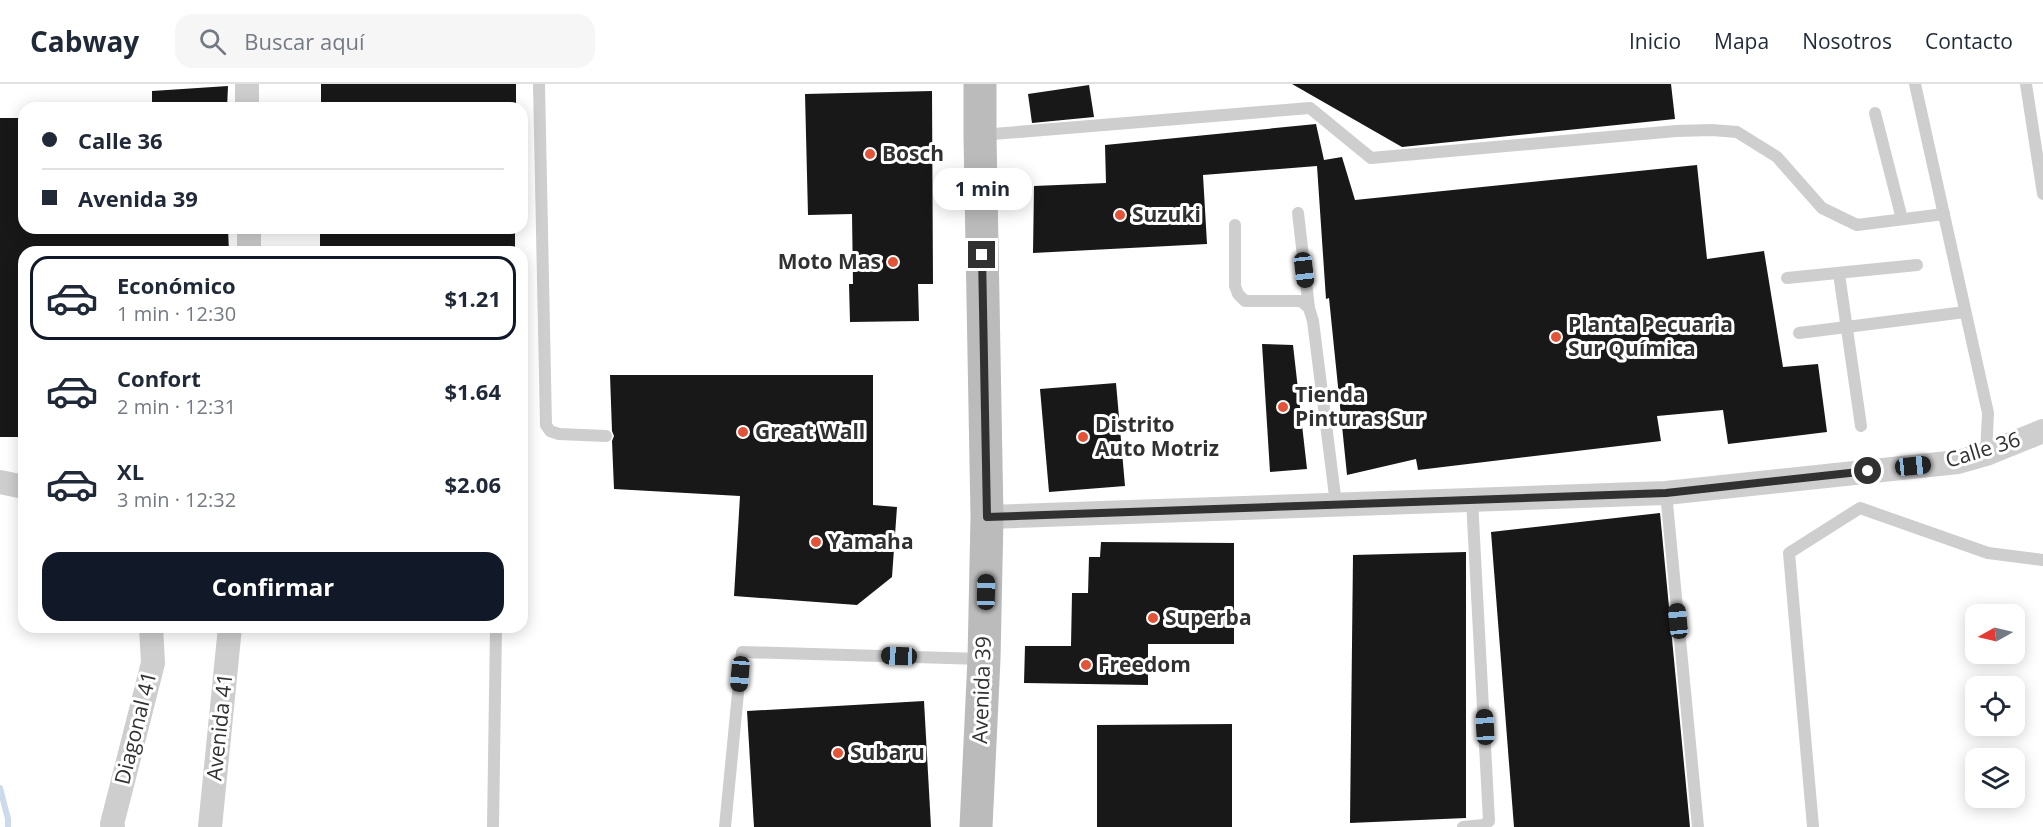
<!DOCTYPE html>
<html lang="es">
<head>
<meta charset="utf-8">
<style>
  body { margin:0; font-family:"Open Sans",sans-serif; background:#f6f6f7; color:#1f2937; height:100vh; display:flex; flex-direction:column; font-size:22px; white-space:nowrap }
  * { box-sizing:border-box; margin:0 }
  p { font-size:20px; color:#747a83 }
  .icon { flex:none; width:33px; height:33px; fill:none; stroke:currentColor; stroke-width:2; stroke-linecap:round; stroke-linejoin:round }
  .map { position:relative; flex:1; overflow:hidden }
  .sheet { position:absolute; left:18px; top:162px; width:510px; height:387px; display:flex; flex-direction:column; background:#fff; border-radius:18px; box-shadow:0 3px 15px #0003 }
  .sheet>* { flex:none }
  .top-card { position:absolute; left:18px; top:18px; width:510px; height:132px; border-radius:18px; box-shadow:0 3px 15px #0003; display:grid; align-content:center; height:132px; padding:0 24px; background:#fff }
  .needle { width:39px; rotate:262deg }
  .buttons { position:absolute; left:1965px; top:520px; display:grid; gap:12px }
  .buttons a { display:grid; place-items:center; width:60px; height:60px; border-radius:12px; background:#fff; box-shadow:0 3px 15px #0003; font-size:30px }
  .end { position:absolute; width:27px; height:27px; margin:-14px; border:8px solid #313131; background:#fff; box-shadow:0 0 0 3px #fff }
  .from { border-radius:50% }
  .bubble { position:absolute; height:42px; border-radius:18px; background:#fff; box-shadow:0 3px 15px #0003; font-size:20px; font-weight:700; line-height:42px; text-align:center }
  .car { position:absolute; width:18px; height:36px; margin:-18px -9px; border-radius:8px; box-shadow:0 0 4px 2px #0007; background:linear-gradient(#222 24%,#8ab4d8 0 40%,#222 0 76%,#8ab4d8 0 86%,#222 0) }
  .top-card b { display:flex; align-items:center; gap:21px; height:57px; font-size:22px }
  .top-card b+b { border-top:2px solid #e0e1e3 }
  .top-card i { width:15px; height:15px; background:#1f2937 }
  ul { padding:10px 0 0; list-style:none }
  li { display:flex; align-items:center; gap:18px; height:84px; margin:0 12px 9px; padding:0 12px; border:3px solid transparent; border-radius:18px }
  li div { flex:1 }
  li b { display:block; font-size:22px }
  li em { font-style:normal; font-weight:700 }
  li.active { border-color:#111827 }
  li>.icon { width:54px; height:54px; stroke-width:1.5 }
  .primary-button { display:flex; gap:12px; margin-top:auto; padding:12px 24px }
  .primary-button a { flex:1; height:69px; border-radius:18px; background:#111827; color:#fff; font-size:24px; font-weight:700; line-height:69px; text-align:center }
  header { display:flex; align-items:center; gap:36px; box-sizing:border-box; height:84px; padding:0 30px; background:#fff; border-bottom:2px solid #e0e1e3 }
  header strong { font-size:28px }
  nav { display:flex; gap:33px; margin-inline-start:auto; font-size:21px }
  .search { width:420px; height:54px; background:#f6f6f7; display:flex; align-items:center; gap:15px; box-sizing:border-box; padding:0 21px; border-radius:18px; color:#747a83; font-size:22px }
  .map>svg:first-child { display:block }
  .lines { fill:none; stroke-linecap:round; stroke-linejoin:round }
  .stream { stroke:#cdd9ed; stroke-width:6 }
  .building { fill:#181818 }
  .lane { stroke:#cecece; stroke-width:12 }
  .street { stroke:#cecece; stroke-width:24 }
  .secondary { stroke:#bbb; stroke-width:33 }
  .route { stroke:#313131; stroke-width:8 }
  .poi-dot { fill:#e35338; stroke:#fff; stroke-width:2 }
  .labels { text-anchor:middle; stroke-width:6; stroke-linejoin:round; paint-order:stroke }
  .poi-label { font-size:21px; font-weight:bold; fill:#313131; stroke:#fff; text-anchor:start }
  .street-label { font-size:21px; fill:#313131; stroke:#fff }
</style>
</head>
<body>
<header>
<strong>Cabway</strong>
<div class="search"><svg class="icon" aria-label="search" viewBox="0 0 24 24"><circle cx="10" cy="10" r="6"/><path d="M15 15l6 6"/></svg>Buscar aquí</div>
<nav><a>Inicio</a><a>Mapa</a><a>Nosotros</a><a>Contacto</a></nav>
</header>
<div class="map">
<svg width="2043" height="743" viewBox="0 0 2043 743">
  <rect width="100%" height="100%" fill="#fff"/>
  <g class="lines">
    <polyline class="stream" points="0,704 8,735 8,743"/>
  </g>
  <g class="building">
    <rect x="321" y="0" width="195" height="24"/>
    <polygon points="1292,0 1671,0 1675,35 1402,63"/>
    <polygon points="1089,1 1094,33 1032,39 1028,10"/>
    <polygon points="228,2 227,24 152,24 152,7"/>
    <polygon points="932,7 933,200 918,200 919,237 850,238 849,200 853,200 852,130 808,131 805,10"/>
    <polygon points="0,34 24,34 24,144 228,144 229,168 24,168 24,353 0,353"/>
    <polygon points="1316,40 1324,76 1342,73 1355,116 1697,81 1707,175 1764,167 1783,283 1818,280 1827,348 1728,360 1723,326 1657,332 1661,357 1418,386 1416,375 1347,391 1329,214 1326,215 1317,82 1203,91 1207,160 1033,169 1034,102 1106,99 1105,61"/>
    <rect x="320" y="144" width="195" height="24"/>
    <polygon points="1262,260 1293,261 1307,385 1270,388"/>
    <polygon points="610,291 873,291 873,421 897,423 892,493 857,521 734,512 740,412 614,405 612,357 614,352 612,347"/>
    <polygon points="1116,299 1125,402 1049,408 1040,305"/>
    <polygon points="1660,429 1690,743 1514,743 1491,448"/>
    <polygon points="1101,458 1234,459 1234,560 1148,560 1148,601 1024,599 1025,562 1071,562 1072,509 1088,509 1089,473 1100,473"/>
    <polygon points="1466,468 1466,734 1350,739 1353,471"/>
    <polygon points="924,617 931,743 754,743 747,627"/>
    <polygon points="1232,640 1232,743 1097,743 1097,641"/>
  </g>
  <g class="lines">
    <g class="lane">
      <polyline points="539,0 546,341 550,347 559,350 606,352"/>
      <polyline points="1915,0 1988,329 1986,370"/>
      <polyline points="2026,0 2043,110"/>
      <polyline points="1875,29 1902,135"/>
      <polyline points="981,51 1310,24 1371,74 1676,47 1712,46 1737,48 1777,73 1822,124 1857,141 1944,130"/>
      <polyline points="1298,129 1309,224"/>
      <polyline points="1235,141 1235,202 1238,210 1245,217 1301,217 1309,224 1313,237 1336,420"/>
      <polyline points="1839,190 1861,342"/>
      <polyline points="1787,194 1917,181"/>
      <polyline points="1799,249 1965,228"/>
      <polyline points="1666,409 1698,743"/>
      <polyline points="493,743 496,543"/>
      <polyline points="725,743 742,568 982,575"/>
      <polyline points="1463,743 1484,741 1489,737 1472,416"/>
      <polyline points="1813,743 1789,469 1860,424 1988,469 2043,476"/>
    </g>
    <g class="street">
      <polyline points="247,0 247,24"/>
      <polyline points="249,144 249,168"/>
      <polyline points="0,398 24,403"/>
      <polyline points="987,433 1666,409 1958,378 1986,370 2043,347"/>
      <polyline points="113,743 112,740 153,579 151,543"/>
      <polyline points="210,743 230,543"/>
    </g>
    <polyline class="secondary" points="976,743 984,575 987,433 980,52 980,0"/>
  </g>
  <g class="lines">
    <polyline class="route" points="982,171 987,433 1666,409 1868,387"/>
  </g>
  <g class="poi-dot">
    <circle cx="870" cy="70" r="6"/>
    <circle cx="1120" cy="131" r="6"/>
    <circle cx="893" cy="178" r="6"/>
    <circle cx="1556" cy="253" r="6"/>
    <circle cx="1283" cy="323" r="6"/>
    <circle cx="743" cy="348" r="6"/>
    <circle cx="1083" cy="353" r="6"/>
    <circle cx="816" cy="458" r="6"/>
    <circle cx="1153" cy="534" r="6"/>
    <circle cx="1086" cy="581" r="6"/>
    <circle cx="838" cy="669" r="6"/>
  </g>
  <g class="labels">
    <g class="poi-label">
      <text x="882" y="77">Bosch</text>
      <text x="1132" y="138">Suzuki</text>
      <text x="881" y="185" text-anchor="end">Moto Mas</text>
      <text x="1568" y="248">Planta Pecuaria<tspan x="1568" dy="24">Sur Química</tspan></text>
      <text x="1295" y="318">Tienda<tspan x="1295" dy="24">Pinturas Sur</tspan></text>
      <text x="1095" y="348">Distrito<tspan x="1095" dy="24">Auto Motriz</tspan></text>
      <text x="755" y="355">Great Wall</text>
      <text x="828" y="465">Yamaha</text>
      <text x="1165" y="541">Superba</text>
      <text x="1098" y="588">Freedom</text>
      <text x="850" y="676">Subaru</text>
    </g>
    <g class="street-label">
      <text transform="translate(1983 366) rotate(-17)" y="7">Calle 36</text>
      <text transform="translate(982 606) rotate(-88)" y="7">Avenida 39</text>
      <text transform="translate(220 643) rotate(-84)" y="7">Avenida 41</text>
      <text transform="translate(136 644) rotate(-76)" y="7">Diagonal 41</text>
    </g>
  </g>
</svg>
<div class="buttons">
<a><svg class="needle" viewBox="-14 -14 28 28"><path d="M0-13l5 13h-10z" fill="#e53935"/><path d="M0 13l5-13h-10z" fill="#747a83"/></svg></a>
<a><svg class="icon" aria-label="locate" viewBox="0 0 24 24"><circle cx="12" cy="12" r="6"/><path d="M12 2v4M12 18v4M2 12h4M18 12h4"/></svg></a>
<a><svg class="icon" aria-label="layers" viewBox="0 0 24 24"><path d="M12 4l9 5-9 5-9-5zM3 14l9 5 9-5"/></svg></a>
</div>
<i class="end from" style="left:1868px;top:387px"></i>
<i class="end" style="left:982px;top:171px"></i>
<div class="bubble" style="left:933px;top:84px;width:99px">1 min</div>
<i class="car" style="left:1304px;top:186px;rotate:173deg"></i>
<i class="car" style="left:1913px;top:382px;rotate:84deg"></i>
<i class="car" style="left:986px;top:508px;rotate:1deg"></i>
<i class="car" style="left:1678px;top:537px;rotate:354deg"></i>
<i class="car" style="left:899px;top:572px;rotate:272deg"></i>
<i class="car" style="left:740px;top:590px;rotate:185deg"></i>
<i class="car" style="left:1485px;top:643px;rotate:357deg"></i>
<div class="top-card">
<b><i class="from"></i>Calle 36</b>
<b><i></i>Avenida 39</b>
</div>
<section class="sheet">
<ul>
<li class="active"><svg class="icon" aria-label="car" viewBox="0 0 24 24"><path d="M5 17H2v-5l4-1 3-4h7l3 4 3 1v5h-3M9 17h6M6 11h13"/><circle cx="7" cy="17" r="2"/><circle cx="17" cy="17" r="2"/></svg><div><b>Económico</b><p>1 min · 12:30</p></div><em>$1.21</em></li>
<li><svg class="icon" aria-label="car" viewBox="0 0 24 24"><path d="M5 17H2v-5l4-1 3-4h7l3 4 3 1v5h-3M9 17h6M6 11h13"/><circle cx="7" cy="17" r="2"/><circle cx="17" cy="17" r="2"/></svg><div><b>Confort</b><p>2 min · 12:31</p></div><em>$1.64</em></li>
<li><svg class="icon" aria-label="car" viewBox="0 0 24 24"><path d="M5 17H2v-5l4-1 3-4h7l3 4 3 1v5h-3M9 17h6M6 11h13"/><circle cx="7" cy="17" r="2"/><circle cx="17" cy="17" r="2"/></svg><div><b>XL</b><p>3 min · 12:32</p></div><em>$2.06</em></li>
</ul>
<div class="primary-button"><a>Confirmar</a></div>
</section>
</div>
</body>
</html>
